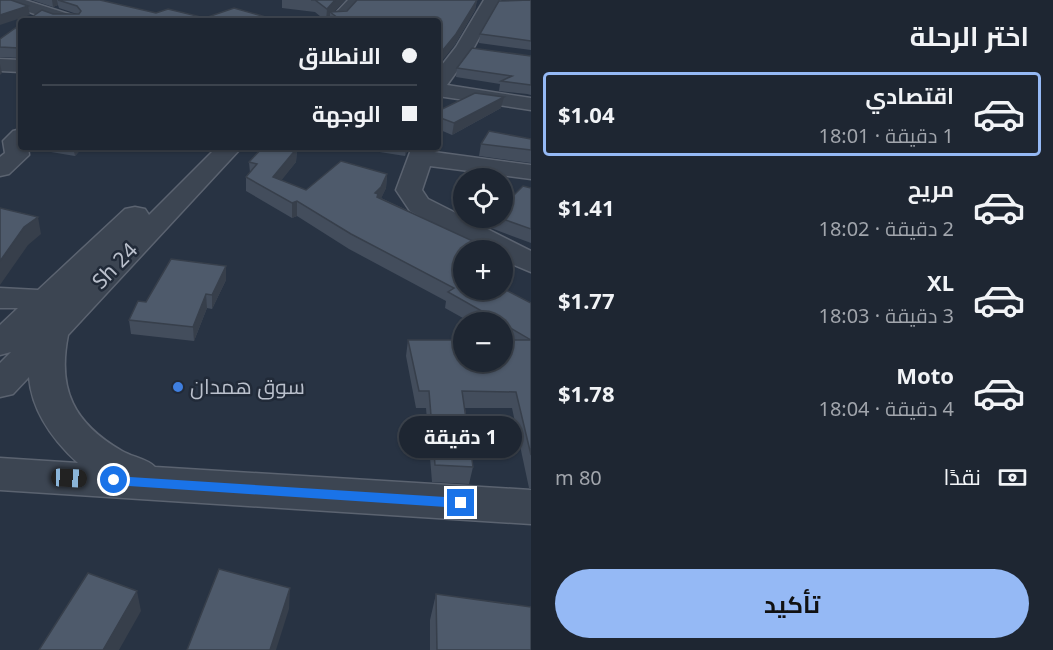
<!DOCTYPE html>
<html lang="ar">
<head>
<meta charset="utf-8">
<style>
  body { margin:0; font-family:"Noto Sans",Cairo,sans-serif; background:#262e3a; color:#f1f3f6; direction:rtl; height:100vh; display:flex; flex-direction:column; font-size:22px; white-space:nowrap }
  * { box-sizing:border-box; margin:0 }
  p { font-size:20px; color:#a1a5ac }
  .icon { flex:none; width:33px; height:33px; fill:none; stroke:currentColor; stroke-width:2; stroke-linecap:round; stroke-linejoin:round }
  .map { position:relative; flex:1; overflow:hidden; direction:ltr }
  .details { display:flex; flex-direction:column; background:#1e2632; width:522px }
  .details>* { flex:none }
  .guide { position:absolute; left:18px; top:18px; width:423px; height:132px; border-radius:6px; box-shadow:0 2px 4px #0004,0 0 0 2px #3c434d; direction:rtl; display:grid; align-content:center; height:132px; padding:0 24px; background:#1e2632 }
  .fabs { position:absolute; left:453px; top:168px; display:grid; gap:12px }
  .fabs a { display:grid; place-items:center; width:60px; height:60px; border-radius:50%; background:#1e2632; box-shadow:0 2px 4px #0004,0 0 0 2px #3c434d; font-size:30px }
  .end { position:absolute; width:27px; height:27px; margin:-14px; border:8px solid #1a73e8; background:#fff; box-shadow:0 0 0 3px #fff }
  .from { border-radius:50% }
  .bubble { position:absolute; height:42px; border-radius:21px; background:#1e2632; box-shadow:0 2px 4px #0004,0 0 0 2px #3c434d; font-size:20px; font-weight:700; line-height:42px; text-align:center; direction:rtl }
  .car { position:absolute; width:18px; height:36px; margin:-18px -9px; border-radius:8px; box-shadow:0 0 4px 2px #0007; background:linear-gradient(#222 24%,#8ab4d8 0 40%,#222 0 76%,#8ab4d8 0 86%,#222 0) }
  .guide b { display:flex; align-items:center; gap:21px; height:57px; font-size:22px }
  .guide b+b { border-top:2px solid #3c434d }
  .guide i { width:15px; height:15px; background:#f1f3f6 }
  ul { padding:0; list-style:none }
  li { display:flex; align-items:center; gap:18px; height:84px; margin:0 12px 9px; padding:0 12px; border:3px solid transparent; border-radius:6px }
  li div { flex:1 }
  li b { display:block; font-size:22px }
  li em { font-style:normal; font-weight:700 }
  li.active { border-color:#95b9f5 }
  li>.icon { width:54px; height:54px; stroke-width:1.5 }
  h2 { padding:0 24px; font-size:27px; line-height:72px }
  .pay { display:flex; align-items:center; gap:15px; height:66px; padding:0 24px; font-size:22px }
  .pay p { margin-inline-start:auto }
  .cta { display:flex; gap:12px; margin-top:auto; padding:12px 24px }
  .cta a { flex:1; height:69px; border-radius:36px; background:#95b9f5; color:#111; font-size:24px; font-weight:700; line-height:69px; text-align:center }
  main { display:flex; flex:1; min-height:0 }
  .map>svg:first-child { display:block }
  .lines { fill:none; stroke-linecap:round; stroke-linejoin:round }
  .minor-casing { stroke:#5b6370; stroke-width:3 }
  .minor { fill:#3c4552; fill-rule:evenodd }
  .wall { fill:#434d5c }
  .shaded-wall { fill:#373f4b }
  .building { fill:#4e5a6b; stroke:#373f4b; stroke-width:1.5 }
  .route { fill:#1a73e8 }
  .shop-dot { fill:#3f7fe0; stroke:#212a38; stroke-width:2 }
  .labels { text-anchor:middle; stroke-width:5; stroke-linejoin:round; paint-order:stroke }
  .street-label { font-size:21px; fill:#bac0cc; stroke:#212a38 }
  .poi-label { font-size:21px; fill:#bac0cc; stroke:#212a38; text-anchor:start }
</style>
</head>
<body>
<main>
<section class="details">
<h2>اختر الرحلة</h2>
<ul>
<li class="active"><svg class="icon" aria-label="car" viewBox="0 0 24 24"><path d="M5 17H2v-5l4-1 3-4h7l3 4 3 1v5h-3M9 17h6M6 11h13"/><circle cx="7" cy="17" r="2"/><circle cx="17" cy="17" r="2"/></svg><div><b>اقتصادي</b><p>1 دقيقة · 18:01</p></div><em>$1.04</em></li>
<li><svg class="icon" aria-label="car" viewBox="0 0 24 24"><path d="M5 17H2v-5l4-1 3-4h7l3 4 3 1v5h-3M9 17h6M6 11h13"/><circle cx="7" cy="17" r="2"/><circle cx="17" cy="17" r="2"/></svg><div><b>مريح</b><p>2 دقيقة · 18:02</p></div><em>$1.41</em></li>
<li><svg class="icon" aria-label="car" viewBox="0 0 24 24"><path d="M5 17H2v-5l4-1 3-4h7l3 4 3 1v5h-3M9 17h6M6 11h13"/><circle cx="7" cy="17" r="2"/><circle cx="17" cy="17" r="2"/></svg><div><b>XL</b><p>3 دقيقة · 18:03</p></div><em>$1.77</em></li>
<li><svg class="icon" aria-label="car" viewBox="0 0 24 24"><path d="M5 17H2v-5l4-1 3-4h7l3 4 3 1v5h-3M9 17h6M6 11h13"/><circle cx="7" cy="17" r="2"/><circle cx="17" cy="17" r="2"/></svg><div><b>Moto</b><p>4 دقيقة · 18:04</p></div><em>$1.78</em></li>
</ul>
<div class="pay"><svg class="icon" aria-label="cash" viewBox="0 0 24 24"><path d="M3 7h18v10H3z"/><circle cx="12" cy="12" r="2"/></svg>نقدًا<p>80 m</p></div>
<div class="cta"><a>تأكيد</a></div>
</section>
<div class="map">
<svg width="531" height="650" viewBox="0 0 531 650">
  <rect width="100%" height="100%" fill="#283343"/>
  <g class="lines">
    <g class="minor-casing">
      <g id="minor">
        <polygon points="1,0 25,0 78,17 80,21 55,21 3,3"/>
        <polygon points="348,0 365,0 345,21 328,21"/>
        <polygon points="484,0 500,0 473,49 447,85 531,98 531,110 438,96 438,70 456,47"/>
        <polygon points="0,59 21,60 21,72 0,71"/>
        <polygon points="21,129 21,147 28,147 29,155 9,174 0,176 0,157 5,153 3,141 13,131"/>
        <path d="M 217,147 L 242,147 L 68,335 C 57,390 74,423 122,451 C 132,457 148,459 155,467 L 531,490 L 531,524 L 0,490 L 0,458 L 78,463 C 53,440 32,412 29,377 L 13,394 L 0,397 L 0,363 L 11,352 L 0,355 L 0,325 L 18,308 L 0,308 L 0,288 L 38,290 L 125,209 L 135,207 L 145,209 L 149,215 Z"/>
        <polygon points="412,147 436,147 434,152 531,165 531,179 430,166 422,190 428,199 531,251 531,272 502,260 502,250 485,250 410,211 396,190"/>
      </g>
    </g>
    <use href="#minor" class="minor"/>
  </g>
  <g class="wall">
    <polygon points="32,0 100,0 156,13 205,18 266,21 53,14 77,14 59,8 58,5 53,7"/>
    <polygon points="282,0 345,0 334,11 477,0 475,10 454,46 438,21 330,21 330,16 326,21 315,12 282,8"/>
    <polygon points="516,0 531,0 531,50 479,43 480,34 518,1"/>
    <polygon points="21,24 21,58 0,57 0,39"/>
    <polygon points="531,56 531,95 527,94 499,91 500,84 456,77 457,68"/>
    <polygon points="501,108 452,135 438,129 438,111"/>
    <polygon points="531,139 531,163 479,156 481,144"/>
    <polygon points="33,147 83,147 75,156 33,149"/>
    <polygon points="348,147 409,147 405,156"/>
    <polygon points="297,148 296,162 281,180 306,190 387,174 386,188 381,198 488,248 488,250 464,250 464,290 531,303 531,488 529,488 512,408 465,408 473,467 469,484 432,482 426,408 416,408 406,356 408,340 502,362 502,322 470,322 445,308 446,301 349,249 297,216 292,218 246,191 246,177 250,173 249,162"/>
    <polygon points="531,188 531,243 491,228 494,218 502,218"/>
    <polygon points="226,280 212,309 207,308 194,341 131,334 129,320 146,302"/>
    <polygon points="436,594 531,650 430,650 430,620"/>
  </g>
  <g class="shaded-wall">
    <polygon points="52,0 57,0 58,5 53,7"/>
    <polygon points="335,0 345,0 332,14 330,12 330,16 326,21 327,9"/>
    <polygon points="477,0 475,10 454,46 438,66 438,56"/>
    <polygon points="28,6 30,15 0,25 0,15"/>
    <polygon points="266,17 266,21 256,21"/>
    <polygon points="0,64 2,73 0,75"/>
    <polygon points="504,97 501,108 452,135 454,123"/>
    <polygon points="73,147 83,147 75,156"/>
    <polygon points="406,147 409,147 405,156"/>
    <polygon points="297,148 296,162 273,191 273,177"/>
    <polygon points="387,174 386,188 380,201 375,193"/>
    <polygon points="297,201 297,216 292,218 292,203"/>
    <polygon points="38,217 41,234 28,245 0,285 0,261 24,227"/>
    <polygon points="226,266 226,280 212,309 212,295"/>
    <polygon points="206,294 207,308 194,341 193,327"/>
    <polygon points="290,588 289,609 276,650 270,650"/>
    <polygon points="137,591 141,611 119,650 103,650"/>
  </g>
  <g class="building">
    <polygon points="0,0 11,0 28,6 0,15"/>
    <polygon points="58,0 100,0 156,13 168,9 205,18 234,8 266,17 256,21 26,21 42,10 53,14 79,14 81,11 77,6"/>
    <polygon points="311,0 335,0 327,9 315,0"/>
    <polygon points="357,0 477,0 456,34 438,56 438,57 438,21 342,21 330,12 347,11"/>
    <polygon points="531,0 531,41 480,34 499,1"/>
    <polygon points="21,24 21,51 19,48 0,47 0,39"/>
    <polygon points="472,48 531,56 531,85 501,81 512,76 457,68"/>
    <polygon points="475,93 504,97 454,123 438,117 438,111"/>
    <polygon points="489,131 531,139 531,150 481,144"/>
    <polygon points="263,147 291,147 297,148 273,177 306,190 341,161 387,174 381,187 375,193 378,194 377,197 488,248 485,250 464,250 464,265 462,266 464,267 464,290 502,290 502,288 531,303 531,340 502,323 502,322 501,322 448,292 454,288 351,234 297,201 292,203 246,177 257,164 249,162"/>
    <polygon points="523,186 531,188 531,229 500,218 502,218 502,207"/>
    <polygon points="0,208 38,217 24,227 0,261"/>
    <polygon points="171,259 226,266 212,295 206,294 193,327 129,320 138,301 146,302"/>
    <polygon points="408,340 464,340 464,362 502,362 502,340 531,340 531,455 516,392 462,391 473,467 435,465 429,391 419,391"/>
    <polygon points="219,569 290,588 270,650 187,650"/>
    <polygon points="88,573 137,591 103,650 39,650"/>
    <polygon points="436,594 531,607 531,650 437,650"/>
  </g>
  <polygon class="route" points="114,476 461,498 468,503 461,508 114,485 108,480"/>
  <circle class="shop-dot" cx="178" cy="387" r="6"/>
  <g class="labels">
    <g class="street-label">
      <text transform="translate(115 266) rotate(-46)" y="7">Sh 24</text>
    </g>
    <g class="poi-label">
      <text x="190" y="394">سوق همدان</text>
    </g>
  </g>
</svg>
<div class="fabs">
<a><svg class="icon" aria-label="locate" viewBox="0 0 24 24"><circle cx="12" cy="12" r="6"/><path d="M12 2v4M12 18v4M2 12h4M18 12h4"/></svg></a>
<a>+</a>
<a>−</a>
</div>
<i class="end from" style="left:114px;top:480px"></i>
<i class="end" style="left:461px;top:503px"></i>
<div class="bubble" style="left:399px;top:416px;width:123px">1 دقيقة</div>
<i class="car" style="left:69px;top:478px;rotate:93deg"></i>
<div class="guide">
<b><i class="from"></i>الانطلاق</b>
<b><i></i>الوجهة</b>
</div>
</div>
</main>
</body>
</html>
